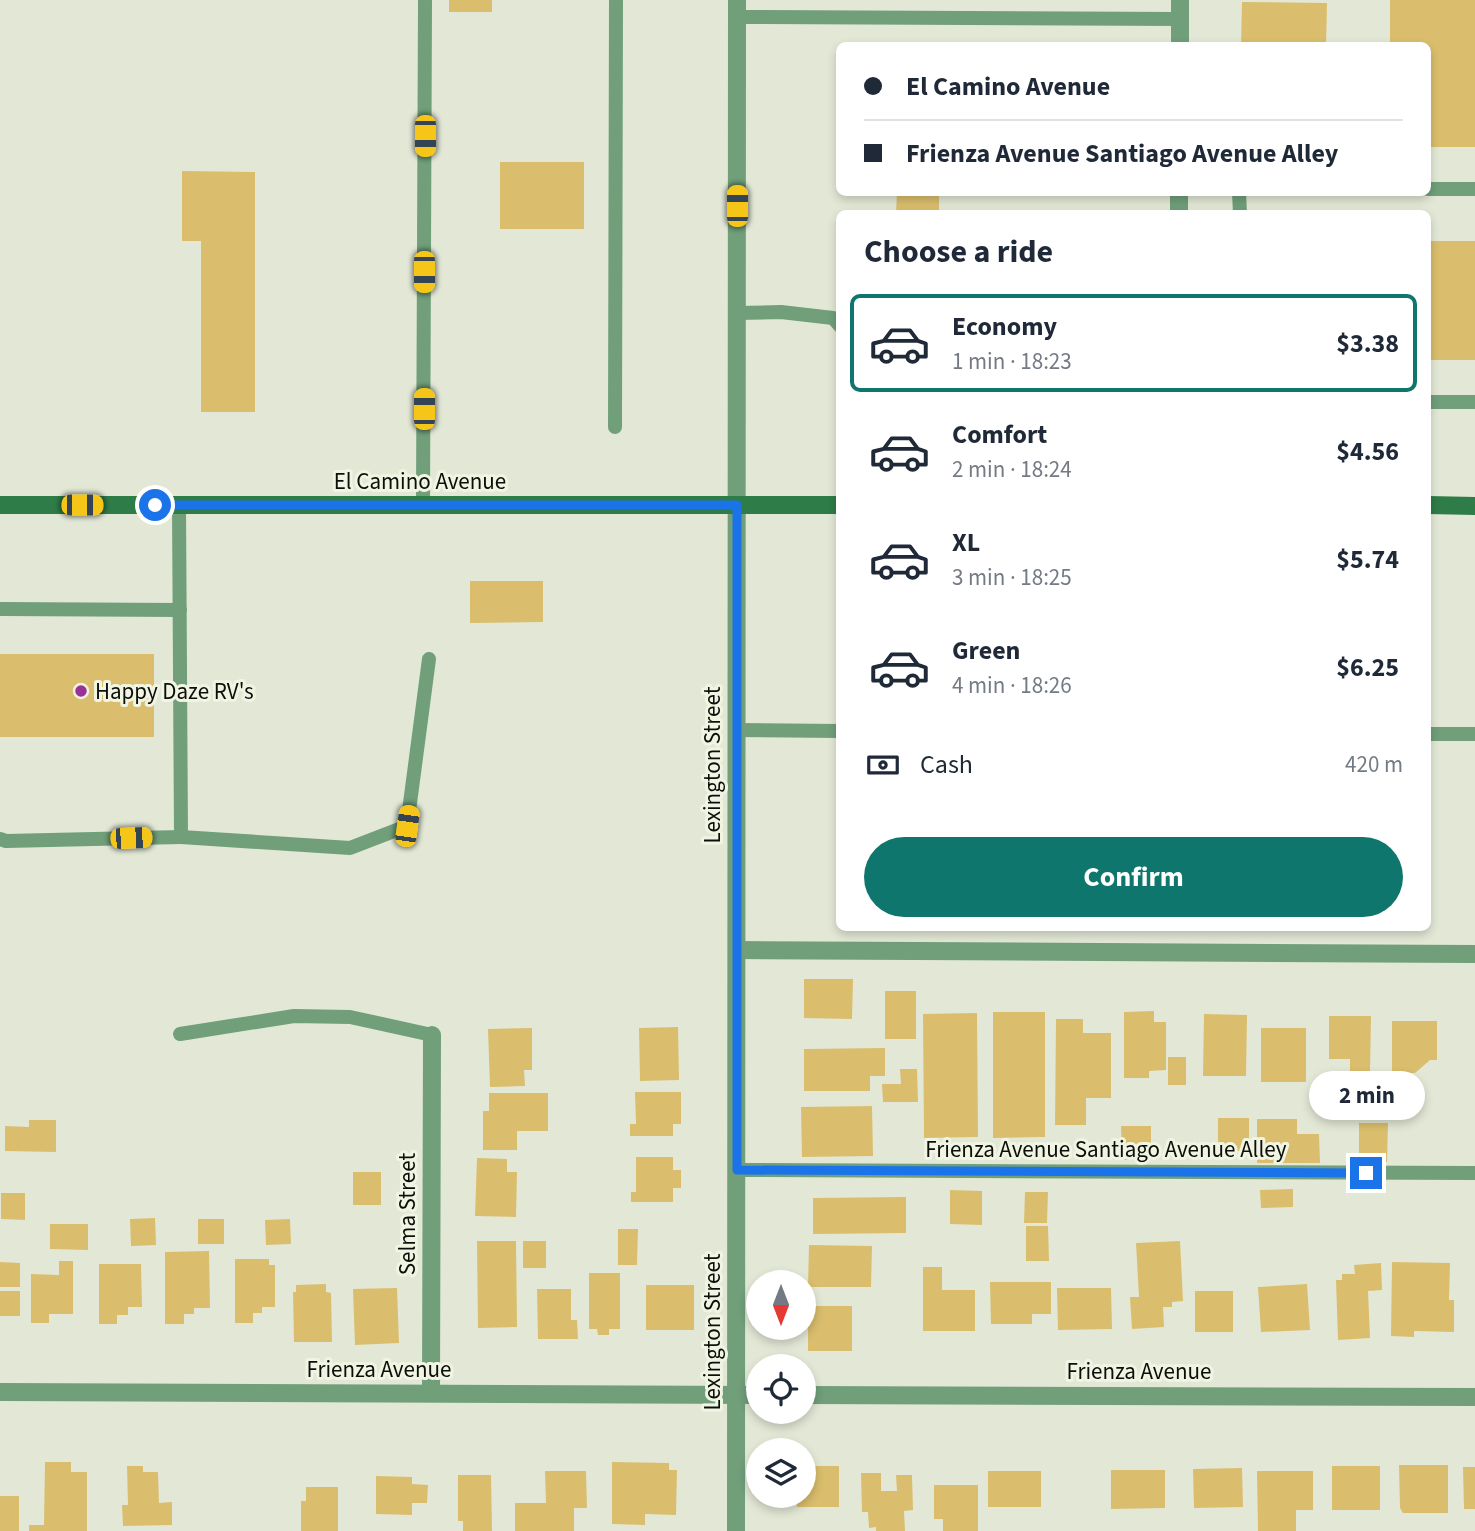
<!DOCTYPE html>
<html lang="en">
<head>
<meta charset="utf-8">
<style>
  body { margin:0; font-family:"Source Sans 3",sans-serif; background:#f2f2f3; color:#1f2937; height:100vh; display:flex; flex-direction:column; font-size:26px; white-space:nowrap }
  * { box-sizing:border-box; margin:0 }
  p { font-size:23px; color:#747a83 }
  .icon { flex:none; width:38px; height:38px; fill:none; stroke:currentColor; stroke-width:2; stroke-linecap:round; stroke-linejoin:round }
  .map { position:relative; flex:1; overflow:hidden }
  .drawer { position:absolute; left:836px; top:210px; width:595px; height:721px; display:flex; flex-direction:column; background:#fff; border-radius:10px; box-shadow:0 4px 10px #0003 }
  .drawer>* { flex:none }
  .banner { position:absolute; left:836px; top:42px; width:595px; height:154px; border-radius:10px; box-shadow:0 4px 10px #0003; display:grid; align-content:center; height:154px; padding:0 28px; background:#fff }
  .needle { width:46px; rotate:180deg }
  .fabs { position:absolute; left:746px; top:1270px; display:grid; gap:14px }
  .fabs a { display:grid; place-items:center; width:70px; height:70px; border-radius:50%; background:#fff; box-shadow:0 4px 10px #0003; font-size:35px }
  .end { position:absolute; width:32px; height:32px; margin:-16px; border:9px solid #1a73e8; background:#fff; box-shadow:0 0 0 4px #fff }
  .from { border-radius:50% }
  .bubble { position:absolute; height:49px; border-radius:24px; background:#fff; box-shadow:0 4px 10px #0003; font-size:23px; font-weight:700; line-height:49px; text-align:center }
  .car { position:absolute; width:21px; height:42px; margin:-21px -10px; border-radius:9px; box-shadow:0 0 5px 2px #0007; background:linear-gradient(#f5c518 24%,#345 0 40%,#f5c518 0 76%,#345 0 86%,#f5c518 0) }
  .banner b { display:flex; align-items:center; gap:24px; height:66px; font-size:26px }
  .banner b+b { border-top:2px solid #e0e1e3 }
  .banner i { width:18px; height:18px; background:#1f2937 }
  ul { padding:0; list-style:none }
  li { display:flex; align-items:center; gap:21px; height:98px; margin:0 14px 10px; padding:0 14px; border:4px solid transparent; border-radius:10px }
  li div { flex:1 }
  li b { display:block; font-size:26px }
  li em { font-style:normal; font-weight:700 }
  li.active { border-color:#0f766e }
  li>.icon { width:63px; height:63px; stroke-width:1.5 }
  h2 { padding:0 28px; font-size:32px; line-height:84px }
  .pay { display:flex; align-items:center; gap:18px; height:77px; padding:0 28px; font-size:26px }
  .pay p { margin-inline-start:auto }
  .button { display:flex; gap:14px; margin-top:auto; padding:14px 28px }
  .button a { flex:1; height:80px; border-radius:42px; background:#0f766e; color:#fff; font-size:28px; font-weight:700; line-height:80px; text-align:center }
  .map>svg:first-child { display:block }
  .building { fill:#dabe6d }
  .lines { fill:none; stroke-linecap:round; stroke-linejoin:round }
  .service { stroke:#709f7a; stroke-width:14 }
  .minor { stroke:#709f7a; stroke-width:18 }
  .secondary { stroke:#2e7c47; stroke-width:18 }
  .route { stroke:#1a73e8; stroke-width:9 }
  .poi-dot { fill:#9a3295; stroke:#f0f5e3; stroke-width:2.5 }
  .labels { text-anchor:middle; stroke-width:6; stroke-linejoin:round; paint-order:stroke }
  .street-label { font-size:23px; fill:#0d0e09; stroke:#f0f5e3 }
  .poi-label { font-size:23px; fill:#0d0e09; stroke:#f0f5e3; text-anchor:start }
</style>
</head>
<body>
<div class="map">
<svg width="1475" height="1531" viewBox="0 0 1475 1531">
  <rect width="100%" height="100%" fill="#e3e8d6"/>
  <g class="building">
    <rect x="449" y="0" width="43" height="12"/>
    <polygon points="1390,0 1475,0 1475,147 1428,147 1428,46 1390,46"/>
    <polygon points="1242,2 1327,3 1326,46 1241,46"/>
    <rect x="500" y="162" width="84" height="67"/>
    <polygon points="182,171 255,172 255,412 201,412 201,241 182,241"/>
    <polygon points="897,192 939,192 939,214 896,214"/>
    <rect x="1428" y="241" width="47" height="119"/>
    <polygon points="470,581 543,581 543,622 470,623"/>
    <rect x="0" y="654" width="154" height="83"/>
    <polygon points="804,979 853,979 852,1019 804,1018"/>
    <rect x="885" y="991" width="31" height="48"/>
    <polygon points="1154,1011 1154,1022 1166,1022 1166,1070 1149,1071 1149,1078 1124,1078 1124,1012"/>
    <polygon points="993,1012 1045,1012 1045,1137 993,1138"/>
    <polygon points="977,1013 978,1137 924,1138 923,1014"/>
    <polygon points="1204,1014 1247,1015 1246,1076 1203,1076"/>
    <polygon points="1329,1016 1371,1016 1370,1071 1350,1071 1350,1059 1329,1059"/>
    <polygon points="1056,1019 1083,1019 1083,1033 1111,1033 1111,1098 1086,1098 1086,1125 1055,1125"/>
    <polygon points="1392,1021 1437,1021 1437,1060 1430,1060 1415,1073 1392,1073"/>
    <polygon points="678,1027 679,1080 640,1081 639,1028"/>
    <polygon points="532,1028 532,1070 524,1070 525,1086 490,1087 488,1029"/>
    <rect x="1261" y="1028" width="45" height="54"/>
    <polygon points="885,1048 885,1076 870,1076 870,1091 804,1091 804,1049"/>
    <rect x="1168" y="1057" width="18" height="28"/>
    <polygon points="900,1069 917,1069 918,1102 883,1102 882,1084 901,1084"/>
    <polygon points="1357,1085 1387,1086 1386,1114 1356,1113"/>
    <polygon points="635,1092 681,1092 681,1124 673,1124 673,1136 630,1136 630,1124 636,1124"/>
    <polygon points="489,1093 548,1093 548,1131 517,1131 517,1150 483,1150 483,1111 489,1111"/>
    <polygon points="872,1106 873,1156 802,1157 801,1107"/>
    <rect x="1218" y="1118" width="31" height="33"/>
    <polygon points="1257,1119 1297,1119 1297,1134 1319,1134 1320,1163 1257,1163"/>
    <polygon points="29,1120 56,1120 56,1152 5,1151 5,1126 29,1127"/>
    <polygon points="1359,1123 1388,1123 1387,1162 1359,1162"/>
    <polygon points="1121,1126 1151,1126 1151,1156 1139,1156 1139,1160 1122,1160"/>
    <polygon points="636,1157 673,1157 673,1170 681,1170 681,1188 673,1188 673,1202 631,1202 631,1192 636,1192"/>
    <polygon points="477,1158 507,1159 507,1172 517,1172 516,1217 475,1216"/>
    <rect x="353" y="1172" width="28" height="33"/>
    <polygon points="1293,1189 1293,1207 1261,1208 1260,1190"/>
    <polygon points="950,1190 982,1191 982,1225 950,1224"/>
    <polygon points="1025,1192 1048,1192 1047,1223 1024,1223"/>
    <polygon points="1,1193 25,1193 25,1220 1,1219"/>
    <polygon points="906,1197 906,1233 813,1234 813,1198"/>
    <polygon points="155,1218 156,1245 131,1246 130,1219"/>
    <rect x="198" y="1219" width="26" height="25"/>
    <polygon points="290,1219 291,1244 266,1245 265,1220"/>
    <polygon points="50,1224 88,1224 88,1250 50,1249"/>
    <polygon points="1026,1226 1048,1226 1049,1261 1026,1261"/>
    <polygon points="618,1229 638,1229 637,1265 618,1265"/>
    <polygon points="477,1241 516,1241 517,1327 478,1328"/>
    <rect x="523" y="1241" width="23" height="27"/>
    <polygon points="1180,1241 1183,1301 1172,1302 1172,1307 1163,1307 1164,1327 1132,1329 1130,1297 1139,1297 1136,1243"/>
    <polygon points="809,1245 872,1246 871,1287 808,1287"/>
    <polygon points="209,1251 210,1308 194,1308 194,1314 184,1314 184,1324 165,1324 165,1252"/>
    <polygon points="235,1259 269,1259 269,1265 275,1265 275,1307 262,1307 262,1313 253,1313 253,1323 235,1323"/>
    <polygon points="59,1261 73,1261 73,1314 49,1314 49,1323 31,1323 31,1274 59,1275"/>
    <polygon points="0,1262 20,1263 20,1287 0,1287"/>
    <polygon points="1392,1262 1450,1263 1449,1300 1454,1300 1454,1332 1414,1331 1414,1337 1391,1336"/>
    <polygon points="1381,1263 1382,1290 1368,1291 1370,1338 1338,1340 1336,1280 1342,1280 1342,1274 1355,1274 1354,1265"/>
    <polygon points="99,1264 141,1264 142,1307 128,1307 128,1315 117,1315 117,1324 99,1324"/>
    <polygon points="923,1267 942,1267 942,1290 975,1290 975,1331 923,1331"/>
    <polygon points="589,1273 620,1273 620,1329 609,1329 609,1335 598,1335 597,1329 589,1329"/>
    <polygon points="990,1282 1051,1282 1051,1314 1032,1314 1032,1324 991,1324"/>
    <polygon points="326,1284 326,1292 331,1293 332,1342 294,1342 293,1292 296,1292 296,1285"/>
    <polygon points="1307,1284 1310,1330 1261,1332 1258,1287"/>
    <rect x="646" y="1285" width="48" height="45"/>
    <polygon points="397,1288 399,1343 355,1345 353,1289"/>
    <polygon points="1057,1288 1111,1288 1112,1329 1058,1330"/>
    <polygon points="537,1289 571,1289 571,1320 577,1320 578,1339 538,1339"/>
    <rect x="0" y="1291" width="20" height="25"/>
    <rect x="1195" y="1291" width="38" height="41"/>
    <rect x="808" y="1306" width="44" height="45"/>
    <polygon points="45,1462 71,1462 71,1472 87,1472 87,1531 29,1531 29,1525 44,1525"/>
    <polygon points="612,1462 669,1463 669,1470 677,1470 676,1515 645,1514 645,1525 612,1524"/>
    <polygon points="1399,1465 1448,1465 1448,1513 1403,1513 1400,1508"/>
    <polygon points="127,1466 143,1466 143,1472 158,1472 159,1503 172,1502 172,1525 123,1526 122,1505 128,1505"/>
    <polygon points="803,1466 839,1466 839,1507 797,1507 797,1496 803,1496"/>
    <rect x="1332" y="1466" width="48" height="44"/>
    <polygon points="1463,1467 1475,1467 1475,1509 1464,1509"/>
    <polygon points="1242,1468 1243,1507 1194,1508 1193,1469"/>
    <polygon points="1111,1470 1165,1470 1165,1508 1111,1509"/>
    <polygon points="545,1471 586,1471 587,1508 574,1508 574,1531 515,1531 515,1503 546,1503"/>
    <rect x="988" y="1471" width="53" height="36"/>
    <polygon points="1257,1471 1313,1471 1313,1510 1296,1510 1296,1531 1258,1531"/>
    <polygon points="861,1473 881,1473 881,1491 897,1491 896,1475 912,1475 913,1510 904,1511 905,1531 876,1531 876,1527 869,1528 868,1512 862,1512"/>
    <polygon points="458,1475 491,1475 492,1531 463,1531 463,1521 458,1521"/>
    <polygon points="376,1476 412,1477 412,1484 428,1485 427,1503 412,1503 412,1515 376,1514"/>
    <polygon points="934,1485 978,1485 978,1531 943,1531 943,1519 934,1519"/>
    <polygon points="306,1487 338,1487 338,1531 301,1531 301,1501 306,1501"/>
    <rect x="0" y="1496" width="19" height="35"/>
  </g>
  <g class="lines">
    <g class="service">
      <polyline points="737,17 1180,19"/>
      <polyline points="1428,189 1475,189"/>
      <polyline points="1239,192 1240,214"/>
      <polyline points="737,313 781,312 833,318 840,326"/>
      <polyline points="1428,402 1475,402"/>
      <polyline points="615,427 616,0"/>
      <polyline points="423,505 425,0"/>
      <polyline points="0,609 180,610"/>
      <polyline points="737,730 840,731"/>
      <polyline points="1428,734 1475,734"/>
      <polyline points="181,837 350,848 407,826 429,659"/>
      <polyline points="0,839 6,841 181,837 179,505"/>
      <polyline points="180,1034 294,1016 350,1017 432,1035"/>
      <polyline points="737,1170 1475,1173"/>
    </g>
    <g class="minor">
      <polyline points="1180,46 1180,0"/>
      <polyline points="1179,214 1179,192"/>
      <polyline points="737,950 1475,954"/>
      <polyline points="0,1392 758,1395"/>
      <polyline points="431,1393 432,1035"/>
      <polyline points="803,1395 1475,1397"/>
      <polyline points="736,1531 737,0"/>
    </g>
    <g class="secondary">
      <polyline points="0,505 840,505"/>
      <polyline points="1428,505 1475,506"/>
    </g>
  </g>
  <g class="lines">
    <polyline class="route" points="155,505 737,505 737,1170 1366,1173"/>
  </g>
  <circle class="poi-dot" cx="81" cy="691" r="7"/>
  <g class="labels">
    <g class="street-label">
      <text x="420" y="489">El Camino Avenue</text>
      <text transform="translate(712 765) rotate(-90)" y="8">Lexington Street</text>
      <text x="1106" y="1157">Frienza Avenue Santiago Avenue Alley</text>
      <text transform="translate(407 1214) rotate(-90)" y="8">Selma Street</text>
      <text transform="translate(712 1332) rotate(-90)" y="8">Lexington Street</text>
      <text x="379" y="1377">Frienza Avenue</text>
      <text x="1139" y="1379">Frienza Avenue</text>
    </g>
    <g class="poi-label">
      <text x="95" y="699">Happy Daze RV's</text>
    </g>
  </g>
</svg>
<div class="fabs">
<a><svg class="needle" viewBox="-14 -14 28 28"><path d="M0-13l5 13h-10z" fill="#e53935"/><path d="M0 13l5-13h-10z" fill="#747a83"/></svg></a>
<a><svg class="icon" aria-label="locate" viewBox="0 0 24 24"><circle cx="12" cy="12" r="6"/><path d="M12 2v4M12 18v4M2 12h4M18 12h4"/></svg></a>
<a><svg class="icon" aria-label="layers" viewBox="0 0 24 24"><path d="M12 4l9 5-9 5-9-5zM3 14l9 5 9-5"/></svg></a>
</div>
<i class="end from" style="left:155px;top:505px"></i>
<i class="end" style="left:1366px;top:1173px"></i>
<div class="bubble" style="left:1309px;top:1071px;width:116px">2 min</div>
<i class="car" style="left:425px;top:136px;rotate:180deg"></i>
<i class="car" style="left:737px;top:206px;rotate:0deg"></i>
<i class="car" style="left:424px;top:272px;rotate:180deg"></i>
<i class="car" style="left:424px;top:409px;rotate:0deg"></i>
<i class="car" style="left:82px;top:505px;rotate:90deg"></i>
<i class="car" style="left:407px;top:826px;rotate:8deg"></i>
<i class="car" style="left:131px;top:838px;rotate:88deg"></i>
<div class="banner">
<b><i class="from"></i>El Camino Avenue</b>
<b><i></i>Frienza Avenue Santiago Avenue Alley</b>
</div>
<section class="drawer">
<h2>Choose a ride</h2>
<ul>
<li class="active"><svg class="icon" aria-label="car" viewBox="0 0 24 24"><path d="M5 17H2v-5l4-1 3-4h7l3 4 3 1v5h-3M9 17h6M6 11h13"/><circle cx="7" cy="17" r="2"/><circle cx="17" cy="17" r="2"/></svg><div><b>Economy</b><p>1 min · 18:23</p></div><em>$3.38</em></li>
<li><svg class="icon" aria-label="car" viewBox="0 0 24 24"><path d="M5 17H2v-5l4-1 3-4h7l3 4 3 1v5h-3M9 17h6M6 11h13"/><circle cx="7" cy="17" r="2"/><circle cx="17" cy="17" r="2"/></svg><div><b>Comfort</b><p>2 min · 18:24</p></div><em>$4.56</em></li>
<li><svg class="icon" aria-label="car" viewBox="0 0 24 24"><path d="M5 17H2v-5l4-1 3-4h7l3 4 3 1v5h-3M9 17h6M6 11h13"/><circle cx="7" cy="17" r="2"/><circle cx="17" cy="17" r="2"/></svg><div><b>XL</b><p>3 min · 18:25</p></div><em>$5.74</em></li>
<li><svg class="icon" aria-label="car" viewBox="0 0 24 24"><path d="M5 17H2v-5l4-1 3-4h7l3 4 3 1v5h-3M9 17h6M6 11h13"/><circle cx="7" cy="17" r="2"/><circle cx="17" cy="17" r="2"/></svg><div><b>Green</b><p>4 min · 18:26</p></div><em>$6.25</em></li>
</ul>
<div class="pay"><svg class="icon" aria-label="cash" viewBox="0 0 24 24"><path d="M3 7h18v10H3z"/><circle cx="12" cy="12" r="2"/></svg>Cash<p>420 m</p></div>
<div class="button"><a>Confirm</a></div>
</section>
</div>
</body>
</html>
